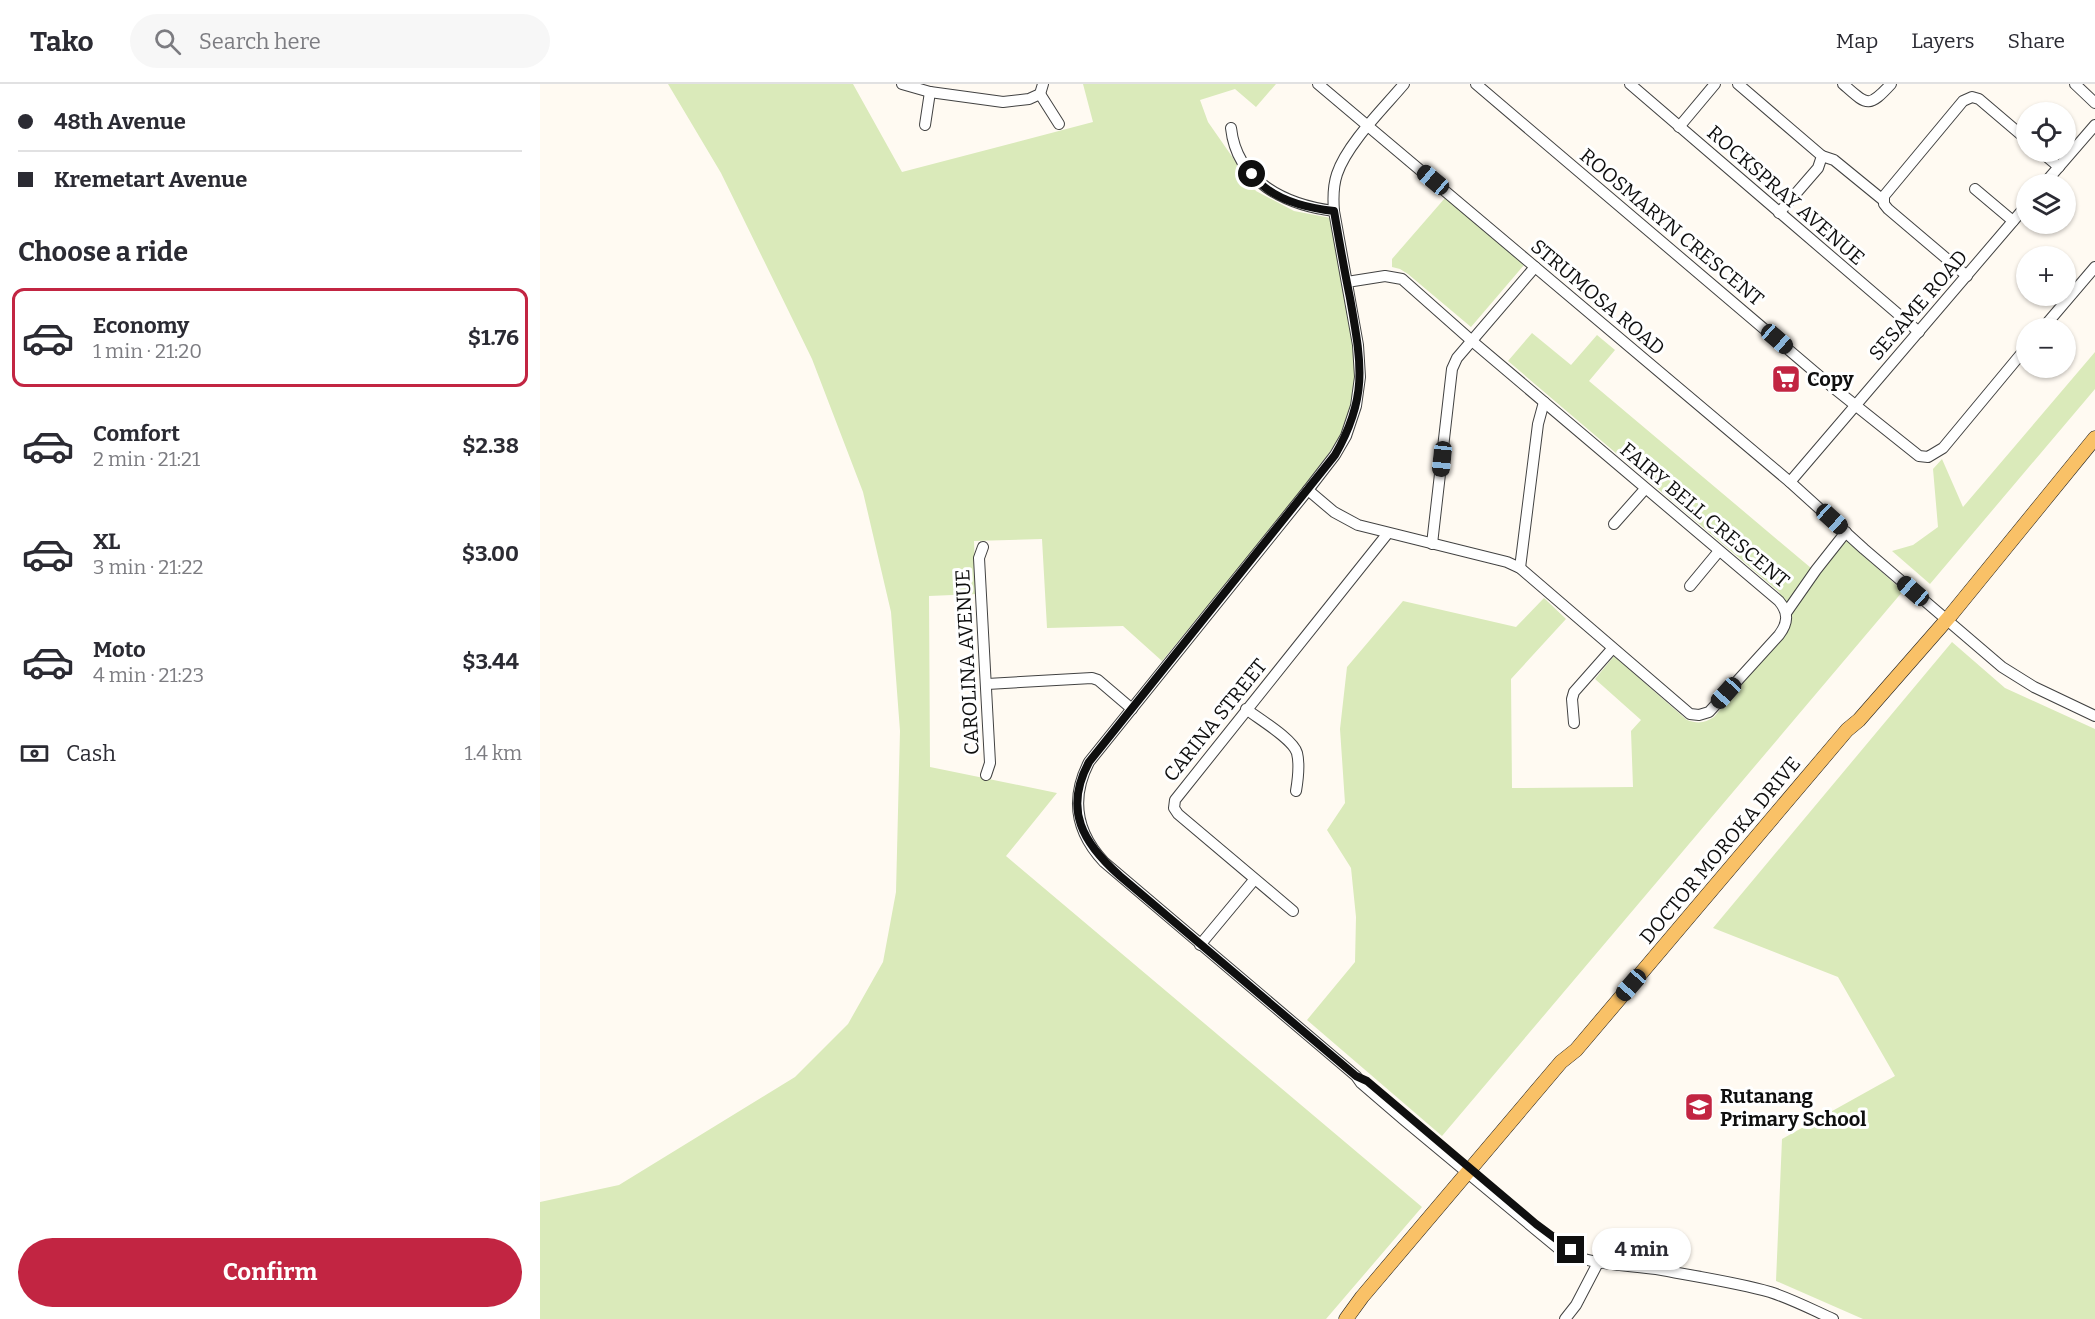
<!DOCTYPE html>
<html lang="en">
<head>
<meta charset="utf-8">
<style>
  body { margin:0; font-family:Bitter,serif; background:#f7f7f7; color:#2b2b33; height:100vh; display:flex; flex-direction:column; font-size:22px; white-space:nowrap }
  * { box-sizing:border-box; margin:0 }
  p { font-size:20px; color:#7c7c81 }
  .icon { flex:none; width:33px; height:33px; fill:none; stroke:currentColor; stroke-width:2; stroke-linecap:round; stroke-linejoin:round }
  .map { position:relative; flex:1; overflow:hidden }
  .details { display:flex; flex-direction:column; background:#fff; width:540px }
  .details>* { flex:none }
  .top-card { display:grid; align-content:center; height:132px; padding:0 18px; background:#fff }
  .buttons { position:absolute; left:1476px; top:18px; display:grid; gap:12px }
  .buttons a { display:grid; place-items:center; width:60px; height:60px; border-radius:50%; background:#fff; box-shadow:0 2px 4px #0004; font-size:30px }
  .end { position:absolute; width:27px; height:27px; margin:-14px; border:8px solid #0f0f0f; background:#fff; box-shadow:0 0 0 3px #fff }
  .from { border-radius:50% }
  .bubble { position:absolute; height:42px; border-radius:21px; background:#fff; box-shadow:0 2px 4px #0004; font-size:20px; font-weight:700; line-height:42px; text-align:center }
  .car { position:absolute; width:18px; height:36px; margin:-18px -9px; border-radius:8px; box-shadow:0 0 4px 2px #0007; background:linear-gradient(#222 24%,#8ab4d8 0 40%,#222 0 76%,#8ab4d8 0 86%,#222 0) }
  .top-card b { display:flex; align-items:center; gap:21px; height:57px; font-size:22px }
  .top-card b+b { border-top:2px solid #e1e1e2 }
  .top-card i { width:15px; height:15px; background:#2b2b33 }
  ul { padding:0; list-style:none }
  li { display:flex; align-items:center; gap:18px; height:99px; margin:0 12px 9px; padding:0 6px; border:3px solid transparent; border-radius:12px }
  li div { flex:1 }
  li b { display:block; font-size:22px }
  li em { font-style:normal; font-weight:700 }
  li.on { border-color:#c22542 }
  li>.icon { width:54px; height:54px; stroke-width:1.5 }
  h2 { padding:0 18px; font-size:27px; line-height:72px }
  .pay { display:flex; align-items:center; gap:15px; height:66px; padding:0 18px; font-size:22px }
  .pay p { margin-inline-start:auto }
  .primary-button { display:flex; gap:12px; margin-top:auto; padding:12px 18px }
  .primary-button a { flex:1; height:69px; border-radius:36px; background:#c22542; color:#fff; font-size:24px; font-weight:700; line-height:69px; text-align:center }
  header { display:flex; align-items:center; gap:36px; box-sizing:border-box; height:84px; padding:0 30px; background:#fff; border-bottom:2px solid #e1e1e2 }
  header strong { font-size:28px }
  nav { display:flex; gap:33px; margin-inline-start:auto; font-size:21px }
  .search { width:420px; height:54px; background:#f7f7f7; display:flex; align-items:center; gap:15px; box-sizing:border-box; padding:0 21px; border-radius:33px; color:#7c7c81; font-size:22px }
  main { display:flex; flex:1; min-height:0 }
  .map>svg:first-child { display:block }
  .green { fill:#daeaba }
  .lines { fill:none; stroke-linecap:round; stroke-linejoin:round }
  .minor-casing { stroke:#424242; stroke-width:12 }
  .major-casing { stroke:#202020; stroke-width:15 }
  .minor { stroke:#fff; stroke-width:10 }
  .major { stroke:#f9c167; stroke-width:14 }
  .route { stroke:#0f0f0f; stroke-width:8 }
  .labels { text-anchor:middle; stroke-width:6; stroke-linejoin:round; paint-order:stroke }
  .street-label { font-size:20px; fill:#0f0f0f; stroke:#fff }
  .poi-label { font-size:20px; font-weight:bold; fill:#0f0f0f; stroke:#fff; text-anchor:start }
</style>
</head>
<body>
<header>
<strong>Tako</strong>
<div class="search"><svg class="icon" aria-label="search" viewBox="0 0 24 24"><circle cx="10" cy="10" r="6"/><path d="M15 15l6 6"/></svg>Search here</div>
<nav><a>Map</a><a>Layers</a><a>Share</a></nav>
</header>
<main>
<section class="details">
<div class="top-card">
<b><i class="from"></i>48th Avenue</b>
<b><i></i>Kremetart Avenue</b>
</div>
<h2>Choose a ride</h2>
<ul>
<li class="on"><svg class="icon" aria-label="car" viewBox="0 0 24 24"><path d="M5 17H2v-5l4-1 3-4h7l3 4 3 1v5h-3M9 17h6M6 11h13"/><circle cx="7" cy="17" r="2"/><circle cx="17" cy="17" r="2"/></svg><div><b>Economy</b><p>1 min · 21:20</p></div><em>$1.76</em></li>
<li><svg class="icon" aria-label="car" viewBox="0 0 24 24"><path d="M5 17H2v-5l4-1 3-4h7l3 4 3 1v5h-3M9 17h6M6 11h13"/><circle cx="7" cy="17" r="2"/><circle cx="17" cy="17" r="2"/></svg><div><b>Comfort</b><p>2 min · 21:21</p></div><em>$2.38</em></li>
<li><svg class="icon" aria-label="car" viewBox="0 0 24 24"><path d="M5 17H2v-5l4-1 3-4h7l3 4 3 1v5h-3M9 17h6M6 11h13"/><circle cx="7" cy="17" r="2"/><circle cx="17" cy="17" r="2"/></svg><div><b>XL</b><p>3 min · 21:22</p></div><em>$3.00</em></li>
<li><svg class="icon" aria-label="car" viewBox="0 0 24 24"><path d="M5 17H2v-5l4-1 3-4h7l3 4 3 1v5h-3M9 17h6M6 11h13"/><circle cx="7" cy="17" r="2"/><circle cx="17" cy="17" r="2"/></svg><div><b>Moto</b><p>4 min · 21:23</p></div><em>$3.44</em></li>
</ul>
<div class="pay"><svg class="icon" aria-label="cash" viewBox="0 0 24 24"><path d="M3 7h18v10H3z"/><circle cx="12" cy="12" r="2"/></svg>Cash<p>1.4 km</p></div>
<div class="primary-button"><a>Confirm</a></div>
</section>
<div class="map">
<svg width="1555" height="1235" viewBox="0 0 1555 1235">
  <rect width="100%" height="100%" fill="#fffaf2"/>
  <g class="green">
    <polygon points="128,0 313,0 362,88 553,38 543,0 736,0 716,23 695,5 660,16 668,38 716,107 754,127 791,134 817,282 811,322 802,350 765,404 622,577 583,542 507,544 502,455 434,457 436,510 389,512 390,683 517,709 466,772 882,1123 786,1235 0,1235 0,1118 79,1101 255,993 308,940 343,878 356,808 360,647 351,528 323,408 272,275 181,89"/>
    <polygon points="905,114 984,181 931,243 868,190 860,185 852,183 852,175"/>
    <path d="M 992,249 L 1031,281 L 1057,251 L 1075,266 L 1049,297 L 1271,484 L 1299,450 L 1363,507 L 902,1052 L 767,936 L 815,878 L 816,833 L 811,784 L 787,746 L 805,719 L 800,645 L 807,583 L 863,517 L 976,543 L 1004,514 L 1026,535 L 971,595 L 972,704 L 1093,703 L 1091,647 L 1101,636 L 1055,595 L 1074,572 L 1147,636 C 1158,640 1165,639 1174,633 L 1248,546 L 1247,521 L 1239,508 L 968,277 Z"/>
    <polygon points="1555,268 1555,305 1390,500 1352,467 1373,461 1398,443 1393,385 1402,375 1423,423"/>
    <polygon points="1412,558 1465,604 1555,645 1555,1235 1323,1235 1236,1197 1242,1055 1355,992 1298,893 1173,844"/>
  </g>
  <g class="lines">
    <g class="minor-casing">
      <g id="minor">
        <polyline points="362,0 390,8 463,18 489,15 500,10 503,0"/>
        <polyline points="778,0 1250,398 1324,465 1462,583 1494,603 1555,632"/>
        <path d="M 864,0 C 843,25 807,60 797,90 C 793,102 793,115 794,127 L 818,261 L 820,293 L 816,322 L 806,352 L 795,371 L 768,406 L 549,678 C 530,715 536,748 564,778 L 816,992 L 821,999 L 864,1036 L 1019,1165 C 1051,1183 1087,1180 1122,1186 C 1158,1193 1195,1198 1230,1208 C 1252,1215 1273,1226 1293,1235"/>
        <polyline points="936,0 1290,301 1379,372 1388,373 1403,364 1486,264"/>
        <polyline points="1090,0 1379,248"/>
        <polyline points="1198,0 1282,72 1278,84 1239,129"/>
        <path d="M 1303,0 C 1327,21 1328,25 1351,0"/>
        <polyline points="1535,0 1555,19"/>
        <polyline points="500,10 519,40"/>
        <polyline points="385,41 390,8"/>
        <polyline points="1139,43 1175,0"/>
        <path d="M 691,44 C 697,98 746,121 794,127"/>
        <polyline points="1501,68 1519,83"/>
        <polyline points="1282,72 1294,76 1343,116"/>
        <polyline points="1504,100 1555,41"/>
        <polyline points="1435,105 1473,137"/>
        <polyline points="1427,192 1348,125 1344,120 1344,112 1423,17 1432,13 1439,15 1486,55"/>
        <polyline points="1503,244 1555,183"/>
        <polyline points="1250,398 1486,122"/>
        <path d="M 768,406 L 794,428 L 818,441 L 967,478 L 980,484 L 1150,630 L 1159,631 L 1169,628 L 1239,551 C 1248,539 1249,529 1239,517 L 932,257 L 862,195 L 845,192 L 807,198"/>
        <polyline points="1074,440 1105,405"/>
        <polyline points="892,460 912,285 917,274 995,183"/>
        <polyline points="443,463 439,474 450,679 446,691"/>
        <polyline points="980,484 998,340 1004,318"/>
        <polyline points="1150,502 1179,467"/>
        <polyline points="1246,529 1276,486 1306,448"/>
        <polyline points="447,600 552,594 558,596 592,625"/>
        <path d="M 706,625 C 719,635 753,655 757,669 C 760,681 758,695 756,707"/>
        <polyline points="1034,639 1032,615 1034,608 1072,565"/>
        <polyline points="753,827 638,730 634,724 635,716 848,449"/>
        <polyline points="660,861 714,796"/>
        <polyline points="1025,1235 1036,1221 1060,1175"/>
      </g>
    </g>
    <g class="major-casing">
      <polyline id="major" points="806,1235 822,1213 1021,978 1036,966 1307,646 1319,636 1410,532 1555,354"/>
    </g>
    <use href="#minor" class="minor"/>
    <use href="#major" class="major"/>
  </g>
  <g class="lines">
    <path class="route" d="M 712,90 C 730,115 766,124 794,127 C 799,156 804,185 810,214 C 821,278 829,312 795,371 L 549,678 C 523,726 543,759 580,792 L 816,992 L 827,997 L 996,1140 L 1031,1166"/>
  </g>
  <defs>
    <g id="supermarket-square" transform="scale(1.5)"><rect x="-9" y="-9" width="18" height="18" rx="4" fill="#c22542" stroke="#fff"/><path d="M-6-5.5h2.5l.6 2H6L4.5 2H-2.5L-4.4-4H-6ZM-1.5 3.2a1.3 1.3 0 1 0 .1 0ZM3 3.2a1.3 1.3 0 1 0 .1 0Z" fill="#fff"/></g>
    <g id="school-square" transform="scale(1.5)"><rect x="-9" y="-9" width="18" height="18" rx="4" fill="#c22542" stroke="#fff"/><path d="M0-5L7-2L0 1L-7-2ZM-4 1L0 2.5L4 1V4Q0 6-4 4Z" fill="#fff"/></g>
  </defs>
  <g fill-rule="evenodd">
    <use href="#supermarket-square" x="1246" y="295"/>
    <use href="#school-square" x="1159" y="1023"/>
  </g>
  <g class="labels">
    <g class="street-label">
      <text transform="translate(1246 111) rotate(41)" y="7">ROCKSPRAY AVENUE</text>
      <text transform="translate(1132 143) rotate(40)" y="7">ROOSMARYN CRESCENT</text>
      <text transform="translate(1058 213) rotate(40)" y="7">STRUMOSA ROAD</text>
      <text transform="translate(1378 221) rotate(-49)" y="7">SESAME ROAD</text>
      <text transform="translate(1165 431) rotate(40)" y="7">FAIRY BELL CRESCENT</text>
      <text transform="translate(427 578) rotate(-93)" y="7">CAROLINA AVENUE</text>
      <text transform="translate(675 636) rotate(-51)" y="7">CARINA STREET</text>
      <text transform="translate(1180 766) rotate(-50)" y="7">DOCTOR MOROKA DRIVE</text>
    </g>
    <g class="poi-label">
      <text x="1267" y="302">Copy</text>
      <text x="1180" y="1019">Rutanang<tspan x="1180" dy="23">Primary School</tspan></text>
    </g>
  </g>
</svg>
<div class="buttons">
<a><svg class="icon" aria-label="locate" viewBox="0 0 24 24"><circle cx="12" cy="12" r="6"/><path d="M12 2v4M12 18v4M2 12h4M18 12h4"/></svg></a>
<a><svg class="icon" aria-label="layers" viewBox="0 0 24 24"><path d="M12 4l9 5-9 5-9-5zM3 14l9 5 9-5"/></svg></a>
<a>+</a>
<a>−</a>
</div>
<i class="end from" style="left:712px;top:90px"></i>
<i class="end" style="left:1031px;top:1166px"></i>
<div class="bubble" style="left:1052px;top:1144px;width:99px">4 min</div>
<i class="car" style="left:893px;top:96px;rotate:310deg"></i>
<i class="car" style="left:1237px;top:255px;rotate:131deg"></i>
<i class="car" style="left:902px;top:375px;rotate:186deg"></i>
<i class="car" style="left:1292px;top:435px;rotate:132deg"></i>
<i class="car" style="left:1373px;top:507px;rotate:311deg"></i>
<i class="car" style="left:1186px;top:609px;rotate:222deg"></i>
<i class="car" style="left:1091px;top:901px;rotate:221deg"></i>
</div>
</main>
</body>
</html>
